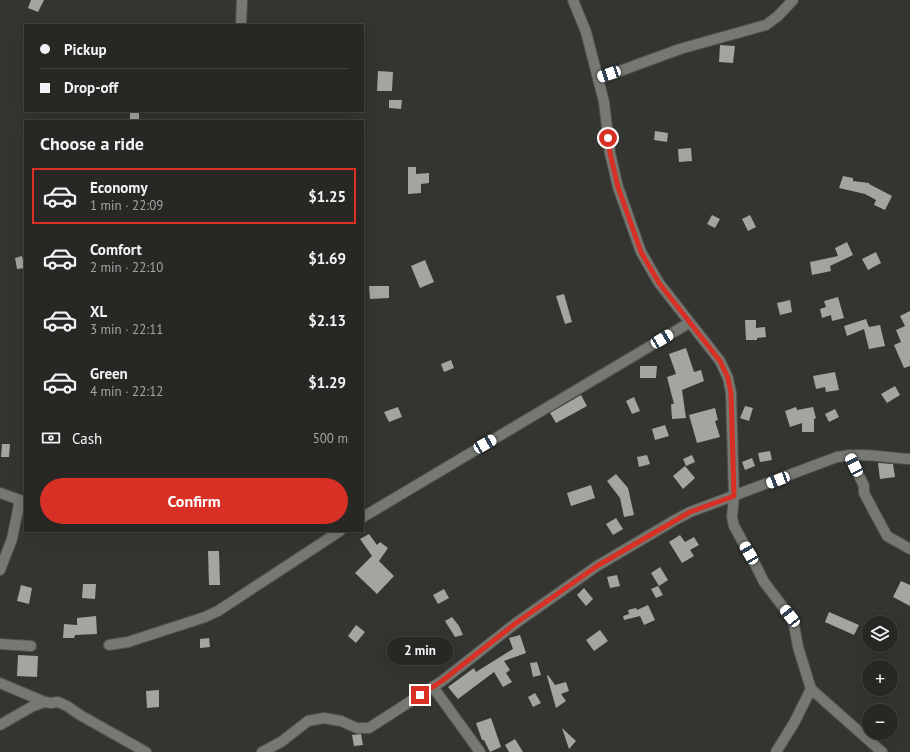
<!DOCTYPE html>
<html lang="en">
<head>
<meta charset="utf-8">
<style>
  body { margin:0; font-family:"PT Sans",sans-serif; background:#2f302c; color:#f1f3f6; height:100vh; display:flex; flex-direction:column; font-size:15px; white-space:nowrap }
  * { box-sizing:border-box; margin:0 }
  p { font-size:13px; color:#a4a6a6 }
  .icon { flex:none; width:22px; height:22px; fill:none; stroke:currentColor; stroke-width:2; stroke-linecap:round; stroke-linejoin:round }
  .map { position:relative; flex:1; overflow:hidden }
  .side { position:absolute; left:24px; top:120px; width:340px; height:412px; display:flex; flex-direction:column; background:#272824; border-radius:0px; box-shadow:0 4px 16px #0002,0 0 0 1px #434441 }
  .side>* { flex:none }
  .guide { position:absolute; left:24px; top:24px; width:340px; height:88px; border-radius:0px; box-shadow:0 4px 16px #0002,0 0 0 1px #434441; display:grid; align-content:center; height:88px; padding:0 16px; background:#272824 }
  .fabs { position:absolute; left:862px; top:616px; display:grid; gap:8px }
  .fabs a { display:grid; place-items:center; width:36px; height:36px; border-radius:50%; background:#272824; box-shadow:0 4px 16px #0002,0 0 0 1px #434441; font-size:20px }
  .end { position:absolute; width:18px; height:18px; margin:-9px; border:5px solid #d93025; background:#fff; box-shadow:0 0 0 2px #fff }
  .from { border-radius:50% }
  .bubble { position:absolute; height:28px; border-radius:14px; background:#272824; box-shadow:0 4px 16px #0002,0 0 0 1px #434441; font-size:13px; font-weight:800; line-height:28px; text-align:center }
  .car { position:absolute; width:12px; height:24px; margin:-12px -6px; border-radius:5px; box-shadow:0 0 3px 1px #0007; background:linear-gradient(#fff 24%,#345 0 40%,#fff 0 76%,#345 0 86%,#fff 0) }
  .guide b { display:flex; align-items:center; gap:14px; height:38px; font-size:15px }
  .guide b+b { border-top:1px solid #434441 }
  .guide i { width:10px; height:10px; background:#f1f3f6 }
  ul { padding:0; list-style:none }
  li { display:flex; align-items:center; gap:12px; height:56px; margin:0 8px 6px; padding:0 8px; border:2px solid transparent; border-radius:0px }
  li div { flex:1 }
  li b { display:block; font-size:15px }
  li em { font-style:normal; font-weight:800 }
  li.on { border-color:#d93025 }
  li>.icon { width:36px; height:36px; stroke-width:1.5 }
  h2 { padding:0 16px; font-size:18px; line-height:48px }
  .pay { display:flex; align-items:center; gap:10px; height:44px; padding:0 16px; font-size:15px }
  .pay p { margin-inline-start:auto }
  .action { display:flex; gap:8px; margin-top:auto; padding:8px 16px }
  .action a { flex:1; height:46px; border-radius:24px; background:#d93025; color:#fff; font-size:16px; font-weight:800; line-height:46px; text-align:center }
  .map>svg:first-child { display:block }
  .building { fill:#a4a59f }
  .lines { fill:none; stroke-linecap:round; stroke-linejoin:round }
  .street-casing { stroke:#51524e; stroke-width:12 }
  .street { stroke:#767872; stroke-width:10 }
  .route { stroke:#d93025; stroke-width:5 }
</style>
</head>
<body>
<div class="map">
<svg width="910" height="752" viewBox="0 0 910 752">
  <rect width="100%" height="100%" fill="#343530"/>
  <g class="building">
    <polygon points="31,0 44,0 38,12 28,8"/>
    <polygon points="720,45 735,46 733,63 719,62"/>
    <polygon points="378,71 393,72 392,91 377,91"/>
    <polygon points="389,100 402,100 401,109 389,108"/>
    <rect x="130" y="111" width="9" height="10"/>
    <polygon points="655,131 668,133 667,142 654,140"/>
    <polygon points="691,148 692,161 679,162 678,149"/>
    <polygon points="408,167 416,167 416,174 429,173 429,183 421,184 421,193 408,194"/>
    <polygon points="843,176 853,178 853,181 869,183 869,184 892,196 885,210 874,205 876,200 865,194 839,188"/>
    <polygon points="712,215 720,219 715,228 707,224"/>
    <polygon points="750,215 756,227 748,231 742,219"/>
    <polygon points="847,242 853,255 830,266 831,271 812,275 810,262 838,256 835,248"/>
    <polygon points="876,252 881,263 868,270 862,259"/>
    <polygon points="22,256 25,268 17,269 15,258"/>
    <polygon points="425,260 434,282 420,288 411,266"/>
    <polygon points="369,286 389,286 389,298 370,299"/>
    <polygon points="564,294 572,322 565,324 556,296"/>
    <polygon points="838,297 844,318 832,321 831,315 822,318 820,309 826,307 824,301"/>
    <polygon points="790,300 792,312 780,315 777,303"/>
    <polygon points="910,311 910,366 904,368 894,345 901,342 896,330 905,326 900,316"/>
    <polygon points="866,319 869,327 880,325 885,346 869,349 864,329 847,336 844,326"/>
    <polygon points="745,320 756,320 756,328 765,327 766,337 757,338 757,340 746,340"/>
    <polygon points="686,348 694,372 701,370 704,381 682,390 686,418 672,419 671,404 674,404 667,377 676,374 669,354"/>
    <polygon points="451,360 454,368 444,372 441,364"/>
    <polygon points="640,366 657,366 656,378 640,378"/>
    <polygon points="835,372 839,390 826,392 825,387 816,389 813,376"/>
    <polygon points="895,386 900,395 887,403 881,394"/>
    <polygon points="581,395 587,406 556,423 550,413"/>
    <polygon points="634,397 640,411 632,414 626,401"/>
    <polygon points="745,406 753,408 749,421 740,418"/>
    <polygon points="398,407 402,417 389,422 384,412"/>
    <polygon points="796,407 797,410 813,407 816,418 814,419 814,432 802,432 802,423 790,427 785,411"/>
    <polygon points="715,408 718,420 715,421 720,437 697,443 689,415"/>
    <polygon points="835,409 839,417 829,422 825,414"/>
    <polygon points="665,425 669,436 655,440 652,429"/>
    <polygon points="2,444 10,444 9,457 1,457"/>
    <polygon points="770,451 772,460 760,462 758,453"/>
    <polygon points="647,455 650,464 639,467 637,457"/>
    <polygon points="692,455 695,462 686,466 683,459"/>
    <polygon points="752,458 755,466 745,470 742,462"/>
    <polygon points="878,463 893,464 895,477 880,479"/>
    <polygon points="685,466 695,478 683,489 673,476"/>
    <polygon points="616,474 628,488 634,515 624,517 620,498 607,481"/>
    <polygon points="591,485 595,498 571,506 567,493"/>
    <polygon points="616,518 623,529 613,535 606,524"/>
    <polygon points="369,534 377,545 380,542 388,548 379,561 394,576 377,594 355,573 372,556 360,539"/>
    <polygon points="680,535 685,542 694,537 699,545 690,550 694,556 682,563 669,542"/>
    <polygon points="208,551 219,551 220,585 209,585"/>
    <polygon points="660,567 668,580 659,586 651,573"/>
    <polygon points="617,575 620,586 610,588 607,577"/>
    <polygon points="901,581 910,585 910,606 893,597"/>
    <polygon points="83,584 96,584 95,599 82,598"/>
    <polygon points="21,585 32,588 29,604 17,601"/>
    <polygon points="658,586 663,595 656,598 651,589"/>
    <polygon points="584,588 593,599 586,606 577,595"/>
    <polygon points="444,589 449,598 438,604 433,595"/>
    <polygon points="648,605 655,620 644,625 640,616 624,620 623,616 629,614 628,610 636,608 637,610"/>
    <polygon points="829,612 859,625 854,635 825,622"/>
    <polygon points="96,616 97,634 75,635 74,638 63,638 64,624 77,625 77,618"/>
    <polygon points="452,617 459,626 463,635 455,637 445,621"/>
    <polygon points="356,625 365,632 356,643 348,636"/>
    <polygon points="600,630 608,641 594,651 586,640"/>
    <polygon points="520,635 526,653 504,661 510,670 506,673 512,682 503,687 494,672 458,699 448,687 474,668 476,672 513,649 509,638"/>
    <polygon points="209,638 210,647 200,648 200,639"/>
    <polygon points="18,655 38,656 37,677 17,676"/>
    <polygon points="537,662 541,675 533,677 530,663"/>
    <polygon points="548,675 555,685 566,682 569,691 561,694 566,701 556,708 547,676"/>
    <polygon points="159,690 159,707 147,708 146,691"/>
    <polygon points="535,693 541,703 533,707 528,697"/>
    <polygon points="491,718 501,747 490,752 484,740 482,740 476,723"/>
    <polygon points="562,728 576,741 569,749"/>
    <polygon points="361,734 363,745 354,746 352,735"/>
    <polygon points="515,739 523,752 509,752 505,745"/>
  </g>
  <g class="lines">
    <g class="street-casing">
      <g id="street">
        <polyline points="573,0 586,32 604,102 610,153 618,187 641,252 659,283 720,361 728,378 731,393 734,496 732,517 734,526 755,564 764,582 793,620 798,647 811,689 882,752"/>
        <polyline points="241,25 242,0"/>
        <polyline points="598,79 680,49 766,25 778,16 793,0"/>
        <polyline points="849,455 864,486 864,493 887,536 910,549"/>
        <polyline points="0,493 20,500 12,539 0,570"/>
        <polyline points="363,517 689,323"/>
        <polyline points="0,644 31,646"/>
        <polyline points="109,645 128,642 205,617 218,611 340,531"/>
        <polyline points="0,683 45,702 51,703 58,702 67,706 80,715 146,752"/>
        <polyline points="433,687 480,752"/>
        <polyline points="0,725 33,706 45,702"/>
        <path d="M 262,752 L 281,742 L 308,721 L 324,718 L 341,721 L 357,728 L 369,728 L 442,681 L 516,623 L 597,566 L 675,520 L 690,512 L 837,457 C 862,452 885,458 910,459"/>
        <polyline points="776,752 794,723 811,689"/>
      </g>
    </g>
    <use href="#street" class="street"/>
  </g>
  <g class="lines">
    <polyline class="route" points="420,695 442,681 516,623 597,566 690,512 734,496 731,393 728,378 720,361 659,283 641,252 618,187 610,153 608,138"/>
  </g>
</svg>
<div class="fabs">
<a><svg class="icon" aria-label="layers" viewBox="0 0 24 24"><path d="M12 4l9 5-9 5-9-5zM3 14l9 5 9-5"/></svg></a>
<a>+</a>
<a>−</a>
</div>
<i class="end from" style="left:608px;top:138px"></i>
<i class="end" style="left:420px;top:695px"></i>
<div class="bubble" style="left:387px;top:637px;width:66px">2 min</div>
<i class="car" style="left:609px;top:74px;rotate:251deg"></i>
<i class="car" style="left:662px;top:339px;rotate:59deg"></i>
<i class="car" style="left:485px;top:444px;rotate:60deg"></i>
<i class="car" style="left:854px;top:465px;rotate:334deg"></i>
<i class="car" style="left:778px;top:480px;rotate:249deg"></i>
<i class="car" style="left:749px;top:553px;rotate:330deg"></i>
<i class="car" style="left:790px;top:616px;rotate:322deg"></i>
<div class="guide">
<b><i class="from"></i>Pickup</b>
<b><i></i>Drop-off</b>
</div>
<section class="side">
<h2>Choose a ride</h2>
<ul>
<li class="on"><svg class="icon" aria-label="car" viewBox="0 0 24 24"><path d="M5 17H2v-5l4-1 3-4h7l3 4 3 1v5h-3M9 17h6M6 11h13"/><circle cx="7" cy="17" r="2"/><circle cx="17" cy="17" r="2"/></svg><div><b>Economy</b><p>1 min · 22:09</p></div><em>$1.25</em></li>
<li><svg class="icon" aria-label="car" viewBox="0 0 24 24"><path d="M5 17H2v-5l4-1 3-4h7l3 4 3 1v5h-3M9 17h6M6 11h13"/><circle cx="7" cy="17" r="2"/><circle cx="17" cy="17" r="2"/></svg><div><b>Comfort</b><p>2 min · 22:10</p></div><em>$1.69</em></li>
<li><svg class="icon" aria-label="car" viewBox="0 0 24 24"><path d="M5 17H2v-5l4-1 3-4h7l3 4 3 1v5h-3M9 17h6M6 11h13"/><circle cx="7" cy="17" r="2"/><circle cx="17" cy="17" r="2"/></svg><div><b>XL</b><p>3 min · 22:11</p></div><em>$2.13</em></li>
<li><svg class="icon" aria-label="car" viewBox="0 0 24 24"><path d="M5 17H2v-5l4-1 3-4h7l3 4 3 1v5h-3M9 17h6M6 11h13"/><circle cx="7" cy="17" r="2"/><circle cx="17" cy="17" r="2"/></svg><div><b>Green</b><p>4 min · 22:12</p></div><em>$1.29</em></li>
</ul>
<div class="pay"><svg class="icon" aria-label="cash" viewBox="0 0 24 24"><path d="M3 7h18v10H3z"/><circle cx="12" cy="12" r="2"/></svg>Cash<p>500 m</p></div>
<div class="action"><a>Confirm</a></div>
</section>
</div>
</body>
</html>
